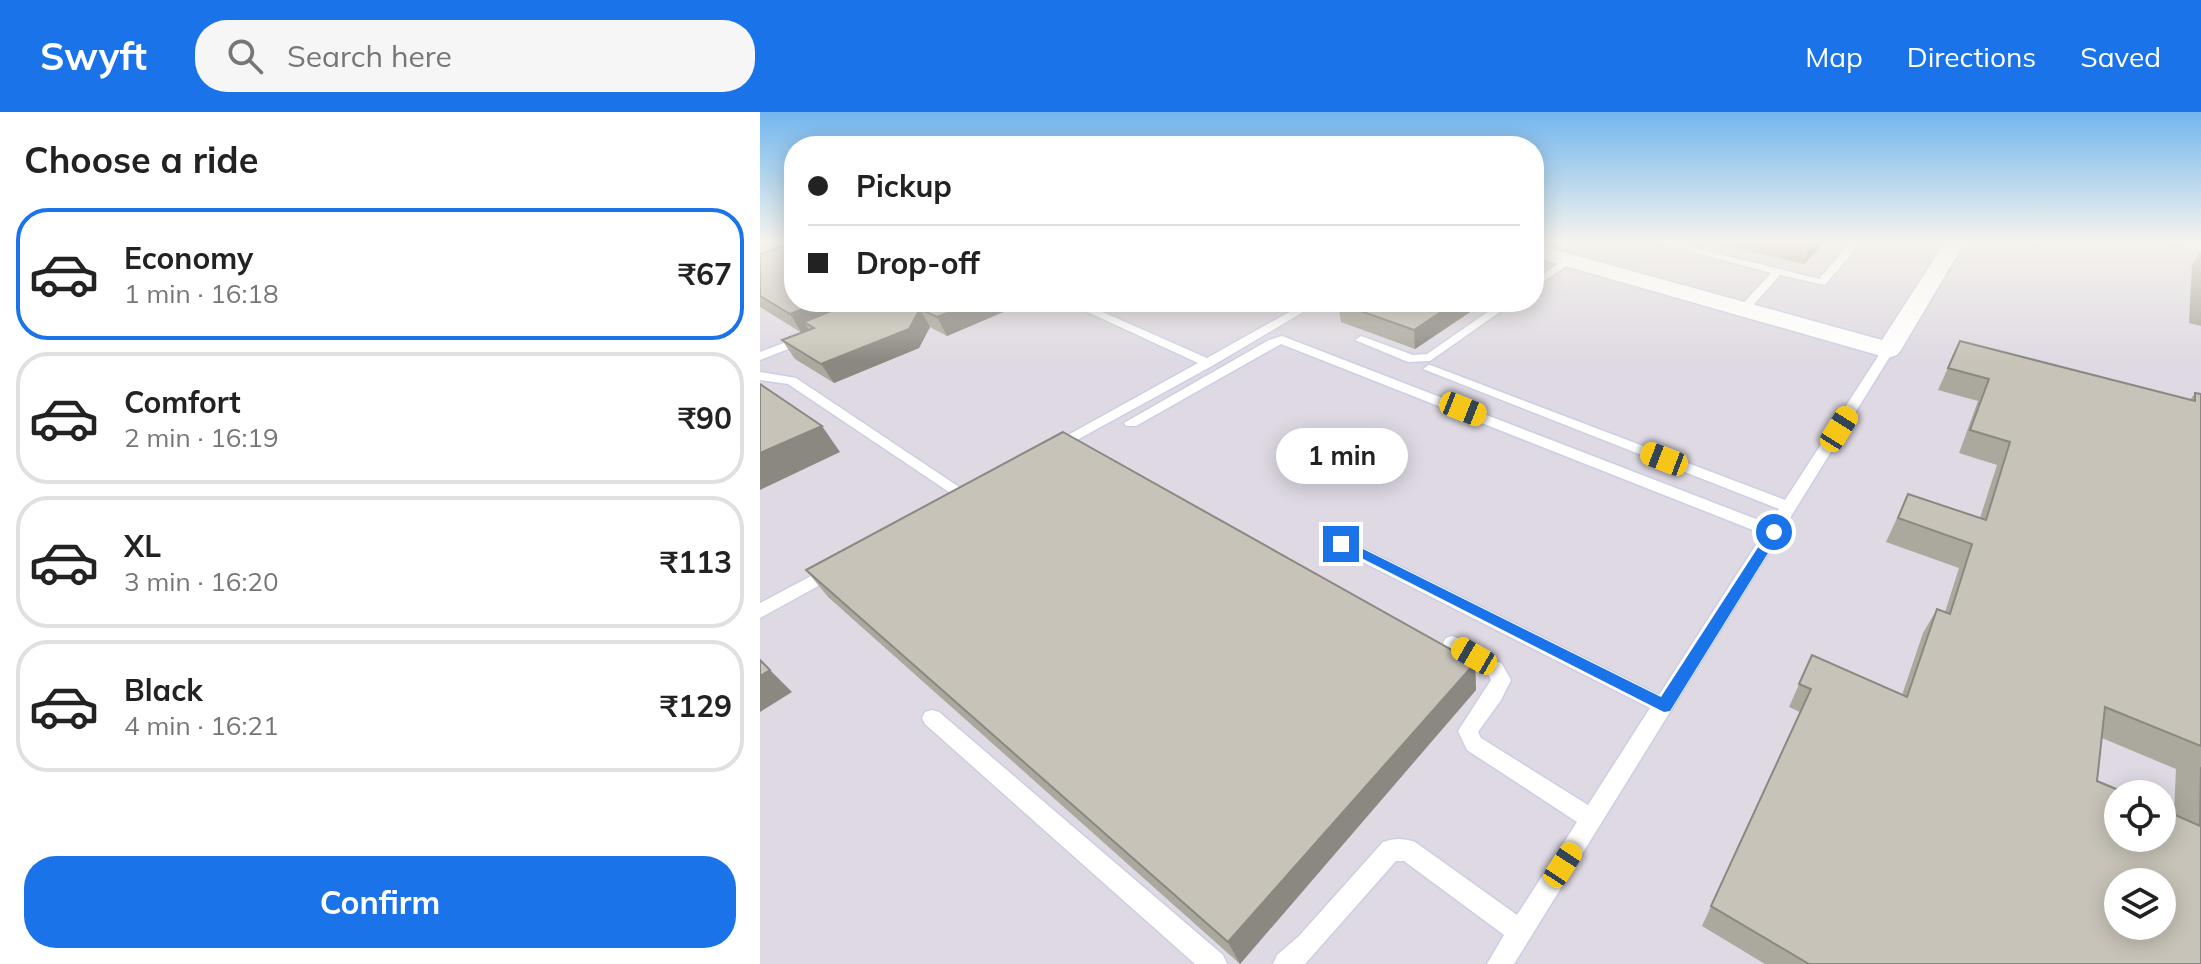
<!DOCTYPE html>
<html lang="en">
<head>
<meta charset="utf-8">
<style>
  body { margin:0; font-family:Mulish,sans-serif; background:#f6f6f6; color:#222; height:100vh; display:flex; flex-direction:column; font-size:30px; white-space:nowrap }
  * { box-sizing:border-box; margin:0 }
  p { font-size:26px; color:#767676 }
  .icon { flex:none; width:44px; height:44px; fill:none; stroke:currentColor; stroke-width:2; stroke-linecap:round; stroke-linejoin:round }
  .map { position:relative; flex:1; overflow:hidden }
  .details { display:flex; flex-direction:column; background:#fff; width:760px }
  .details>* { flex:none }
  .hud { position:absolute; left:24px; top:24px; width:760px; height:176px; border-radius:32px; box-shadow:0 4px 20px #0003; display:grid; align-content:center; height:176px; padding:0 24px; background:#fff }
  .controls { position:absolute; left:1344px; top:668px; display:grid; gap:16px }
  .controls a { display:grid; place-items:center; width:72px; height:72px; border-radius:50%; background:#fff; box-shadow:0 4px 20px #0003; font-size:40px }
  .end { position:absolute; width:36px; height:36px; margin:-18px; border:10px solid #1a73e8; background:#fff; box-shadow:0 0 0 4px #fff }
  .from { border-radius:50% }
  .bubble { position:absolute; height:56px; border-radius:28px; background:#fff; box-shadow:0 4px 20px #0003; font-size:26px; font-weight:700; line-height:56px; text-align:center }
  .car { position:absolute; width:24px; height:48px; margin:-24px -12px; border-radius:10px; box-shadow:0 0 6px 2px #0007; background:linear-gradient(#f5c518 24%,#345 0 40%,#f5c518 0 76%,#345 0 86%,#f5c518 0) }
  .hud b { display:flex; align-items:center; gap:28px; height:76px; font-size:30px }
  .hud b+b { border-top:2px solid #e0e0e0 }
  .hud i { width:20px; height:20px; background:#222 }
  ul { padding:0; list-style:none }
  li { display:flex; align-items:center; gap:24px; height:132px; margin:0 16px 12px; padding:0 8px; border:4px solid #e0e0e0; border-radius:32px }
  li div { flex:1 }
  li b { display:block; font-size:30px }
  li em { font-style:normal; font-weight:700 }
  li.active { border-color:#1a73e8 }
  li>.icon { width:72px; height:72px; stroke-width:1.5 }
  h2 { padding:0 24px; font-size:36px; line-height:96px }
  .button { display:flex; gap:16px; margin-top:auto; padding:16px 24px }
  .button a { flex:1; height:92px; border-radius:32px; background:#1a73e8; color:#fff; font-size:32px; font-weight:700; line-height:92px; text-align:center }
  header { display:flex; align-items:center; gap:48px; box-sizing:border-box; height:112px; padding:0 40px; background:#1a73e8; color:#fff }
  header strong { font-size:38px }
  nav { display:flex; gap:44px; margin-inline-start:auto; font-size:28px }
  .search { width:560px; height:72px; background:#f6f6f6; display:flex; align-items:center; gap:20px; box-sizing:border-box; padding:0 28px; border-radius:32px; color:#767676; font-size:30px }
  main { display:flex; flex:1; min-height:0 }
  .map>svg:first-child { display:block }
  .industrial { fill:#ded9e3; fill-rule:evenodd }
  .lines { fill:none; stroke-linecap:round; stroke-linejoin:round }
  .service-casing { stroke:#cdcee3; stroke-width:3 }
  .minor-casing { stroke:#cdcee3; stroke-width:3 }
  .service { fill:#fff; fill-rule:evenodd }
  .minor { fill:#fff; fill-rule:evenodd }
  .wall { fill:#aba89e; fill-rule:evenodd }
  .shaded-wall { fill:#8b8881 }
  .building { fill:#c7c3b8; stroke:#8b8881; stroke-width:2; fill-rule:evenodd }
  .route { fill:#1a73e8 }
</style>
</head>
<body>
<header>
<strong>Swyft</strong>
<div class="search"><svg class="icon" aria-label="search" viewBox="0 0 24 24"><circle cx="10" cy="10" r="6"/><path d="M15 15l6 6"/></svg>Search here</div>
<nav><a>Map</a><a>Directions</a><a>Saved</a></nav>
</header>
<main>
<section class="details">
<h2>Choose a ride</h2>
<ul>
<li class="active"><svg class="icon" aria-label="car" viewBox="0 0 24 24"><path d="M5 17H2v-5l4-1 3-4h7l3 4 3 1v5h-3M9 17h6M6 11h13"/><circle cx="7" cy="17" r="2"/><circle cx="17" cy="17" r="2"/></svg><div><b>Economy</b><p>1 min · 16:18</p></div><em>₹67</em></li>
<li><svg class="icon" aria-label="car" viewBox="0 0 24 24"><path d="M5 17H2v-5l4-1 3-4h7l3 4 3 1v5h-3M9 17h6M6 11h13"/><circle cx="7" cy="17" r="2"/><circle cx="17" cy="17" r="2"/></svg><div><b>Comfort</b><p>2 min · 16:19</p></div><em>₹90</em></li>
<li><svg class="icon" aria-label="car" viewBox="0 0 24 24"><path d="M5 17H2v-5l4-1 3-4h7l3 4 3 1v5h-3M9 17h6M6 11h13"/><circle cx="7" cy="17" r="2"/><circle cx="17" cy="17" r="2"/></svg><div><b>XL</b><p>3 min · 16:20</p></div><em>₹113</em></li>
<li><svg class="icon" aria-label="car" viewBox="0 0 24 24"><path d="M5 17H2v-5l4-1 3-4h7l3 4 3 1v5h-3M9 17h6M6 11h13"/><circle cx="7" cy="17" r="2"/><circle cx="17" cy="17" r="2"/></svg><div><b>Black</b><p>4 min · 16:21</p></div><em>₹129</em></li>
</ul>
<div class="button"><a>Confirm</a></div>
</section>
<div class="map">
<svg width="1441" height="852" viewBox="0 0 1441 852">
  <rect width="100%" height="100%" fill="#ece6d8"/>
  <path class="industrial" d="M 0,130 L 34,130 L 34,190 L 774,190 L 774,130 L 1441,130 L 1441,852 L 0,852 ZM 1358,682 L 1402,682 L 1402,726 L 1358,726 ZM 1358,770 L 1402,770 L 1402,814 L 1358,814 Z"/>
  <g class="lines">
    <g class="service-casing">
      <g id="service">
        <polygon points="0,130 11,130 0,134"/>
        <polygon points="788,130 799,130 783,141 777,141 777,137"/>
        <polygon points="897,130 911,130 1059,167 1091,130 1101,130 1065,173 1020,163 989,198 985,199 979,196 1011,161"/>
        <polygon points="1405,130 1441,132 1441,138"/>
        <polygon points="806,146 815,148 774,176 774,168"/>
        <polygon points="306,190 320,190 447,246 547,190 560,190 452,254 295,340 288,336 290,333 438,251"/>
        <polygon points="742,190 754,190 670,249 648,250 595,228 601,224 653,243 667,242"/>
        <polygon points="45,223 49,225 49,229 0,248 0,240"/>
        <path d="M 522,224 L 1009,412 L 1019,397 L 663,257 L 669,253 L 673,254 L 1025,388 L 1124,235 L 1132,235 L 1134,238 L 754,852 L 727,852 L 744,823 L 644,749 L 636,749 L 545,852 L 513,852 L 517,843 L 539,824 L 623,730 C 634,726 644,726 655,730 L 757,803 L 817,710 L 707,638 L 698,619 L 731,568 L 728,562 L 686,536 L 683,531 L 686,526 L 692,524 L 698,526 L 742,552 L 751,568 L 741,588 L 718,620 L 721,626 L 828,693 L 890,596 L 575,436 L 573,432 L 575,428 L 587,428 L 899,583 L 1003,422 L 521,232 L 376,314 L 366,314 L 364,311 L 509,228 Z"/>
        <polygon points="0,260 36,266 214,385 206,390 201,388 28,272 0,268"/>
        <polygon points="72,453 78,455 80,459 78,463 0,506 0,491"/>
        <polygon points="172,598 179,600 463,843 467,852 435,852 165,612 162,606 165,600"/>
      </g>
    </g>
    <g class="minor-casing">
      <polygon id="minor" points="1185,130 1205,130 1141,238 1137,243 1128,246 774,145 774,132 1122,228"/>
    </g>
    <use href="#service" class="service"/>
    <use href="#minor" class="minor"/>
  </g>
  <g class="wall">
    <polygon points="951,130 1064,130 1044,152"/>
    <polygon points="1441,138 1441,214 1429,211 1432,153"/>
    <polygon points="0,142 34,190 267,190 187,224 170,215 159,236 74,271 35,247 22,228 42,221 0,195"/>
    <polygon points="580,190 725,190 655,237 581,210 578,191"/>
    <path d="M 1200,229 L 1430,288 L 1435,281 L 1441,282 L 1441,852 L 1005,852 L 942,814 L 1040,600 L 1029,595 L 1052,543 L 1142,583 L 1163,521 L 1177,497 L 1185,500 L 1199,456 L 1126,430 L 1148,382 L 1220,406 L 1237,353 L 1199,341 L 1218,289 L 1178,278 ZM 1342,626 L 1416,657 L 1414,702 L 1337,669 Z"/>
    <polygon points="46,458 715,551 716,578 480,852 68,485"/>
  </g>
  <g class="shaded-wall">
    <polygon points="1053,130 1064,130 1044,152 1049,134"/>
    <polygon points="62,190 122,190 44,210 49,218 42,221 30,202"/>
    <polygon points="215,190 267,190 187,224 177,205"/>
    <polygon points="696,190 725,190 655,237 654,218"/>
    <polygon points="160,197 170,215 159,236 74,271 61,252"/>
    <polygon points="62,314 80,340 0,378 0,341"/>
    <polygon points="715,551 716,578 480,852 468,830"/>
    <polygon points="10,558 32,580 0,600 0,564"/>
  </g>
  <g class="building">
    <polygon points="1030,130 1053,130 1049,134"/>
    <polygon points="34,131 34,190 62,190 30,202 0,184 0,142"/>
    <polygon points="93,190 215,190 177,205 160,197 149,217 61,252 22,228 54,216 44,210"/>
    <polygon points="580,190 696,190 654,218 578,191"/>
    <path d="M 1200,229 L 1435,289 L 1435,281 L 1441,282 L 1441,634 L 1345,595 L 1337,669 L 1368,682 L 1358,682 L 1358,726 L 1402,726 L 1402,697 L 1440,714 L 1441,655 L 1441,852 L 1049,852 L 951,794 L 1051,577 L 1039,572 L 1052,543 L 1147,585 L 1177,497 L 1190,502 L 1212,432 L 1138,406 L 1148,382 L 1226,408 L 1250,330 L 1210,318 L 1229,267 L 1188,256 ZM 1358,770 L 1402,770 L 1402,814 L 1358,814 Z"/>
    <polygon points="0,272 62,314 0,341"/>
    <polygon points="303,320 715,551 468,830 46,458"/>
    <polygon points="0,548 10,558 0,564"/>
  </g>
  <linearGradient id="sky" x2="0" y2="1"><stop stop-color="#72b6ee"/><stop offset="0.52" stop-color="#f6f4ed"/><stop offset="1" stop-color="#f6f4ed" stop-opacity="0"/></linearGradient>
  <rect width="1441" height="249" fill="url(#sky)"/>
  <polygon class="route" points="1014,416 1021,420 910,599 904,600 574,432 581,427 585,428 901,585 1010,417"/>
</svg>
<div class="controls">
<a><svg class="icon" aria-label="locate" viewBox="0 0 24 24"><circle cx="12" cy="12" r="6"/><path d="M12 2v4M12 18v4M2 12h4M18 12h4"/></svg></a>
<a><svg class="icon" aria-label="layers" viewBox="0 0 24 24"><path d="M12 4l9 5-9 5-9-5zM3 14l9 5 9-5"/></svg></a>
</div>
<i class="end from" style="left:1014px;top:420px"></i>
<i class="end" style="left:581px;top:432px"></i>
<div class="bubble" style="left:516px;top:316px;width:132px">1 min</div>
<i class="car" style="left:703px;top:297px;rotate:112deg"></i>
<i class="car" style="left:1079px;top:317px;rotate:32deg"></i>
<i class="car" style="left:904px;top:347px;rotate:291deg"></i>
<i class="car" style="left:714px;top:544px;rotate:300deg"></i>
<i class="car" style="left:803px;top:753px;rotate:33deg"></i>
<div class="hud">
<b><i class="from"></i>Pickup</b>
<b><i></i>Drop-off</b>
</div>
</div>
</main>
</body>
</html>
